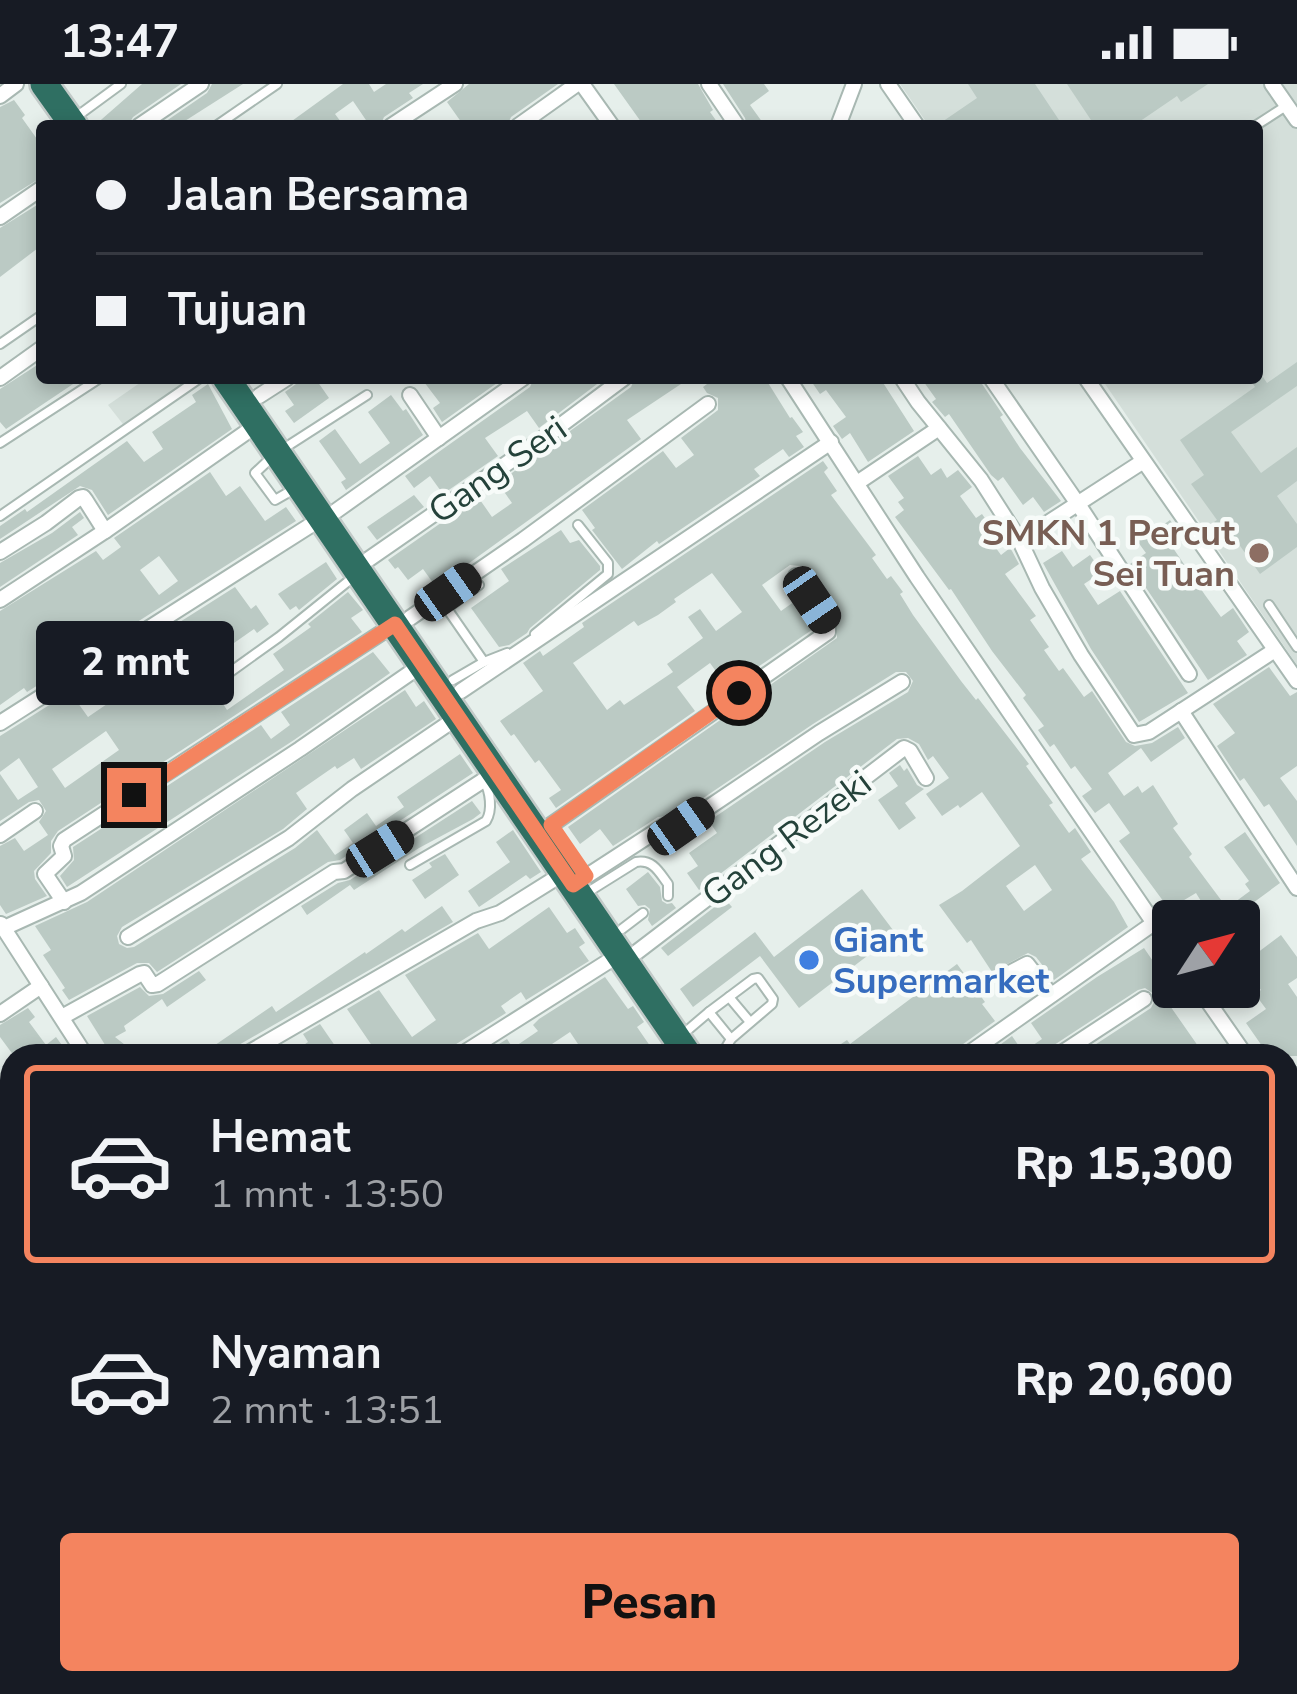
<!DOCTYPE html>
<html lang="id">
<head>
<meta charset="utf-8">
<style>
  body { margin:0; font-family:"Nunito Sans",sans-serif; background:#242831; color:#f1f3f6; height:100vh; display:flex; flex-direction:column; font-size:45px; white-space:nowrap }
  * { box-sizing:border-box; margin:0 }
  p { font-size:39px; color:#9ea1a6 }
  .icon { flex:none; width:66px; height:66px; fill:none; stroke:currentColor; stroke-width:2; stroke-linecap:round; stroke-linejoin:round }
  .map { position:relative; flex:1; overflow:hidden }
  .details { position:absolute; left:0px; top:960px; width:1299px; height:651px; display:flex; flex-direction:column; background:#171b24; border-radius:36px 36px 0 0; box-shadow:0 6px 18px #0003 }
  .details>* { flex:none }
  .guide { position:absolute; left:36px; top:36px; width:1227px; height:264px; border-radius:12px; box-shadow:0 6px 18px #0003; display:grid; align-content:center; height:264px; padding:0 60px; background:#171b24 }
  .needle { width:78px; rotate:54deg }
  .buttons { position:absolute; left:1152px; top:816px; display:grid; gap:24px }
  .buttons a { display:grid; place-items:center; width:108px; height:108px; border-radius:12px; background:#171b24; box-shadow:0 6px 18px #0003; font-size:60px }
  .end { position:absolute; width:54px; height:54px; margin:-27px; border:15px solid #f4845f; background:#111; box-shadow:0 0 0 6px #111 }
  .from { border-radius:50% }
  .bubble { position:absolute; height:84px; border-radius:12px; background:#171b24; box-shadow:0 6px 18px #0003; font-size:39px; font-weight:800; line-height:84px; text-align:center }
  .car { position:absolute; width:36px; height:72px; margin:-36px -18px; border-radius:15px; box-shadow:0 0 9px 3px #0007; background:linear-gradient(#222 24%,#8ab4d8 0 40%,#222 0 76%,#8ab4d8 0 86%,#222 0) }
  .guide b { display:flex; align-items:center; gap:42px; height:114px; font-size:45px }
  .guide b+b { border-top:3px solid #363941 }
  .guide i { width:30px; height:30px; background:#f1f3f6 }
  ul { padding:21px 0 0; list-style:none }
  li { display:flex; align-items:center; gap:36px; height:198px; margin:0 24px 18px; padding:0 36px; border:6px solid transparent; border-radius:12px }
  li div { flex:1 }
  li b { display:block; font-size:45px }
  li em { font-style:normal; font-weight:800 }
  li.on { border-color:#f4845f }
  li>.icon { width:108px; height:108px; stroke-width:1.5 }
  .button { display:flex; gap:24px; margin-top:auto; padding:24px 60px }
  .button a { flex:1; height:138px; border-radius:12px; background:#f4845f; color:#111; font-size:48px; font-weight:800; line-height:138px; text-align:center }
  .status { display:flex; justify-content:space-between; align-items:center; height:84px; padding:0 60px; background:#171b24; direction:ltr }
  .status svg { height:33px; fill:currentColor }
  .map>svg:first-child { display:block }
  .built { fill:#d4dfda }
  .building { fill:#bbcac4; fill-rule:evenodd }
  .lines { fill:none; stroke-linecap:round; stroke-linejoin:round }
  .lane-casing { stroke:#a8b8b2; stroke-width:12 }
  .street-casing { stroke:#a8b8b2; stroke-width:18 }
  .highway-casing { stroke:#c2cac8; stroke-width:32 }
  .lane { stroke:#fff; stroke-width:8 }
  .street { stroke:#fff; stroke-width:14 }
  .highway { stroke:#2f6f62; stroke-width:27 }
  .highway-bridge-casing { stroke:#c2cac8; stroke-width:32; stroke-linecap:butt }
  .highway-bridge { stroke:#2f6f62; stroke-width:27 }
  .route { stroke:#f4845f; stroke-width:15 }
  .education-dot { fill:#8d6e63; stroke:#f7fbf9; stroke-width:4.5 }
  .shop-dot { fill:#3f7fe0; stroke:#f7fbf9; stroke-width:4.5 }
  .labels { text-anchor:middle; stroke-width:9; stroke-linejoin:round; paint-order:stroke }
  .street-label { font-size:36px; fill:#24423a; stroke:#f7fbf9 }
  .education-label { font-size:36px; font-weight:bold; fill:#785e54; stroke:#f7fbf9; text-anchor:end }
  .shop-label { font-size:36px; font-weight:bold; fill:#366cbe; stroke:#f7fbf9; text-anchor:start }
</style>
</head>
<body>
<div class="status"><b>13:47</b><svg viewBox="0 0 49 12"><path d="M0 12V9h3v3zM5 12V6h3v6zM10 12V3h3v9zM15 12V0h3v12zM26 1h20v11H26zM47 4h2v5h-2z"/></svg></div>
<div class="map">
<svg width="1297" height="1610" viewBox="0 0 1297 1610">
  <rect width="100%" height="100%" fill="#e6efeb"/>
  <g class="built">
    <polygon points="900,0 1297,0 1297,581 1101,294 1257,294 1257,42 929,42"/>
    <polygon points="147,294 190,294 126,344 108,321"/>
  </g>
  <g class="building">
    <polygon points="142,0 181,0 133,33 128,42 94,42"/>
    <polygon points="212,0 243,0 177,42 159,42 207,9"/>
    <polygon points="343,0 369,0 374,8 386,0 423,0 409,9 413,14 384,33 380,42 370,42 353,17 335,30 344,42 285,42"/>
    <polygon points="469,0 558,0 511,33 507,42 464,42 447,18"/>
    <polygon points="614,0 698,0 713,26 710,28 720,42 644,42"/>
    <polygon points="723,0 764,0 769,7 750,21 765,42 747,42 745,34"/>
    <polygon points="968,0 1035,0 1063,42 936,42 977,14"/>
    <polygon points="1067,0 1208,0 1181,18 1177,12 1133,42 1095,42"/>
    <polygon points="14,16 25,31 22,34 42,62 42,93 0,119 0,23"/>
    <polygon points="42,118 42,161 0,193 0,144"/>
    <polygon points="42,278 42,294 82,294 6,345 0,338 0,305"/>
    <polygon points="1297,278 1297,302 1231,348 1261,389 1297,363 1297,397 1277,412 1297,440 1297,463 1260,490 1233,452 1227,457 1214,438 1217,436 1191,400 1204,391 1180,356 1255,303 1253,300 1263,293 1267,299"/>
    <polygon points="298,294 315,294 329,314 294,339 285,327 294,321 285,308 296,300"/>
    <polygon points="421,294 504,294 442,338 433,324 440,319"/>
    <polygon points="534,294 605,294 539,344 527,327 485,354 498,372 443,410 430,392 414,404 405,392 530,303"/>
    <polygon points="635,294 690,294 627,336 641,355 436,503 423,485 408,496 398,483 395,485 388,476 478,413 492,433 512,419 498,399 631,303"/>
    <polygon points="715,294 753,294 757,300 765,294 790,334 792,333 803,348 796,352 804,363 789,373 783,365 754,385 760,392 659,460 657,457 622,485 592,446 595,444 582,426 663,367 676,384 694,371 681,354 718,326 718,314 707,309 703,303"/>
    <polygon points="809,294 880,294 914,347 868,378 850,349 842,355 833,342 846,333 826,306 820,310"/>
    <polygon points="921,294 978,294 1003,331 1000,333 1020,364 1061,417 1044,428 1033,413 1023,421 1003,393 998,397 991,391 949,330 945,333 932,318 936,315"/>
    <polygon points="208,300 232,345 108,431 92,406 80,402 0,455 0,442 25,425 27,428 127,357 144,378 163,365 152,348 196,318 192,311"/>
    <polygon points="391,311 403,327 406,325 423,351 346,406 341,398 346,395 319,357 335,345 360,380 390,359 368,328"/>
    <polygon points="918,372 931,391 941,384 947,394 958,386 972,403 960,412 976,434 982,430 989,440 982,445 1001,471 1010,464 1012,467 1019,480 1005,490 1036,532 1030,536 1049,563 1044,566 1059,587 1063,584 1084,613 1092,607 1126,658 1135,662 1152,659 1178,643 1185,654 1151,678 1141,664 1108,689 1124,712 1138,702 1142,709 1153,701 1178,740 1173,744 1192,770 1189,773 1227,824 1250,807 1245,800 1249,797 1224,763 1245,748 1280,799 1242,827 1249,837 1183,837 1204,822 1196,809 1169,825 1119,757 1130,749 1109,719 1095,729 1082,712 1092,705 1075,682 1071,685 1054,660 1050,663 1038,646 1044,642 1023,614 1026,611 992,567 951,505 949,506 895,433 904,426 898,418 904,414 888,392"/>
    <path d="M 823,377 L 828,384 L 824,388 L 837,407 L 831,411 L 876,471 L 872,474 L 887,495 L 891,492 L 903,508 L 900,510 L 913,531 L 961,597 L 976,616 L 978,614 L 1029,680 L 1026,682 L 1053,719 L 1049,721 L 1069,749 L 1075,744 L 1091,768 L 1081,775 L 1114,818 L 1128,843 L 1054,896 L 1036,873 L 1028,869 L 992,888 L 971,856 L 967,859 L 939,821 L 962,807 L 1020,762 L 982,708 L 960,724 L 958,721 L 942,732 L 926,710 L 949,694 L 933,672 L 928,676 L 919,660 L 908,654 L 897,655 L 699,806 L 687,789 L 698,782 L 689,769 L 717,749 L 709,737 L 825,658 L 908,608 L 913,597 L 906,588 L 896,588 L 813,640 L 678,731 L 658,733 L 613,762 L 600,745 L 580,760 L 568,743 L 837,554 L 837,534 L 800,482 L 790,481 L 762,501 L 781,527 L 798,515 L 816,543 L 755,585 L 749,578 L 723,597 L 710,579 L 677,603 L 695,627 L 556,724 L 549,714 L 561,706 L 539,676 L 535,679 L 514,650 L 511,652 L 500,637 L 543,607 L 523,579 L 540,567 L 543,572 L 584,543 L 582,539 ZM 712,489 L 742,528 L 716,547 L 700,525 L 688,533 L 703,554 L 667,580 L 673,588 L 624,621 L 620,616 L 607,626 L 573,579 L 634,537 L 638,542 L 658,531 L 676,518 L 674,515 ZM 1035,781 L 1052,806 L 1024,827 L 1006,802 Z"/>
    <path d="M 210,388 L 226,412 L 240,402 L 265,437 L 286,423 L 296,437 L 27,608 L 24,604 L 0,621 L 0,527 L 96,467 L 103,476 L 121,463 L 114,454 ZM 159,472 L 178,497 L 159,511 L 140,486 Z"/>
    <polygon points="414,411 424,423 377,456 367,443"/>
    <polygon points="80,428 84,434 72,443 78,451 0,503 0,479 52,449"/>
    <polygon points="1170,436 1184,456 1173,464 1205,511 1221,533 1233,524 1249,548 1237,557 1247,571 1208,596 1130,480 1146,469 1129,446 1140,439 1149,451"/>
    <polygon points="561,446 570,459 579,456 600,482 600,486 530,544 527,549 509,561 499,563 471,524 509,497 501,485"/>
    <polygon points="1062,467 1073,483 1090,471 1102,488 1084,500 1098,521 1120,507 1188,609 1139,638 1091,565 1043,479"/>
    <polygon points="326,478 337,495 299,526 296,522 290,526 278,510"/>
    <path d="M 235,503 L 251,525 L 256,521 L 269,540 L 257,549 L 254,545 L 224,566 L 210,545 L 205,548 L 202,544 L 185,557 L 203,584 L 195,590 L 211,613 L 216,609 L 227,626 L 284,586 L 273,570 L 311,543 L 308,540 L 348,508 L 363,526 L 351,534 L 362,548 L 58,747 L 51,757 L 51,769 L 34,787 L 35,795 L 47,812 L 6,830 L 0,821 L 0,762 L 15,754 L 24,767 L 48,751 L 39,738 L 46,727 L 39,716 L 29,718 L 0,737 L 0,690 L 18,716 L 38,703 L 19,674 L 0,688 L 0,652 L 70,608 L 88,633 L 107,620 L 90,595 ZM 106,647 L 119,666 L 65,704 L 52,685 Z"/>
    <polygon points="373,568 390,589 294,656 67,803 60,792 74,776 73,763 261,641 271,655 290,641 281,628"/>
    <polygon points="1269,583 1290,612 1297,608 1297,682 1280,694 1297,717 1297,762 1269,720 1264,723 1244,694 1240,697 1217,662 1235,649 1213,620"/>
    <polygon points="405,606 416,623 424,617 436,635 361,685 354,674 337,685 335,682 296,709 307,725 283,745 122,843 117,852 119,860 127,864 134,863 295,764 317,746 335,771 353,759 344,746 367,729 376,742 404,723 397,713 460,670 473,689 340,776 328,778 157,888 149,879 137,879 69,916 62,906 65,904 43,871 51,866 35,842 87,818"/>
    <polygon points="900,681 904,687 907,684 917,701 924,705 905,719 916,734 899,746 878,716 898,702 889,689"/>
    <polygon points="472,717 481,729 473,735 419,764 354,806 350,801 307,831 301,822 338,799 350,796"/>
    <polygon points="513,746 541,788 530,795 526,791 479,823 468,807 510,778 496,758"/>
    <polygon points="445,770 459,791 425,815 412,796 432,783 429,779"/>
    <polygon points="648,788 660,803 662,817 667,820 672,819 676,824 652,842 648,836 650,825 645,821 638,822 626,805"/>
    <polygon points="862,805 896,850 799,924 760,872 693,923 680,905 755,848 774,873"/>
    <polygon points="725,815 732,823 668,872 661,864"/>
    <polygon points="442,822 453,838 237,962 232,972 199,972 272,922 276,928 365,868 366,870 402,845 405,848"/>
    <polygon points="549,823 567,849 575,844 585,859 579,863 589,877 526,916 521,908 501,922 506,929 453,962 448,972 379,972 347,925 379,906 412,953 436,936 405,891 478,849 489,865"/>
    <polygon points="1239,845 1257,869 1281,851 1297,873 1297,894 1288,900 1297,913 1297,972 1269,972 1246,939 1266,925 1255,910 1261,906 1247,888 1244,890 1239,883"/>
    <polygon points="1144,864 1159,886 1163,883 1172,896 1159,906 1205,972 1078,972 1151,924 1155,916 1154,910 1145,904 1138,906 1051,963 1046,972 985,972 1012,952 1023,968 1042,955 1031,939 1097,893"/>
    <polygon points="957,880 985,918 982,920 995,937 959,963 954,972 922,972 919,967 912,972 823,972 847,956 850,960"/>
    <polygon points="199,887 206,896 167,923 162,915 124,942 126,947 115,953 139,972 97,972 107,964 87,932 140,903 149,912 163,910"/>
    <polygon points="605,893 628,925 633,922 644,938 637,943 657,972 586,972 570,948 549,962 556,972 480,972 507,955 513,964 538,947 533,941 539,935"/>
    <polygon points="28,924 35,933 29,938 46,961 56,953 67,968 61,972 14,972 0,953 0,941"/>
    <polygon points="320,940 342,972 288,972 308,958 303,950"/>
    <polygon points="12,1291 12,1328 4,1334 12,1346 12,1384 0,1391 0,1299"/>
    <polygon points="312,1599 380,1599 385,1610 317,1610"/>
    <polygon points="404,1599 495,1599 488,1610 409,1610"/>
    <polygon points="542,1599 623,1599 608,1610 550,1610"/>
    <polygon points="632,1599 775,1599 775,1600 769,1610 760,1610 757,1605 749,1610 640,1610"/>
    <polygon points="811,1599 825,1599 831,1607 844,1599 879,1599 887,1610 803,1610"/>
  </g>
  <g class="lines">
    <g class="lane-casing">
      <g id="lane">
        <polyline points="76,33 121,0"/>
        <polyline points="216,42 277,0"/>
        <polyline points="1255,42 1286,22"/>
        <polyline points="0,260 42,231"/>
        <polyline points="0,359 100,294"/>
        <polyline points="283,365 367,311"/>
        <polyline points="271,374 255,389 275,416 296,404"/>
        <polyline points="0,432 200,294"/>
        <polyline points="1269,521 1297,563"/>
        <polyline points="535,550 608,490 608,479 578,441"/>
        <polyline points="484,578 507,569"/>
        <polyline points="219,596 279,553 356,491"/>
        <polyline points="453,596 484,578 448,526 450,522 479,501"/>
        <path d="M 410,781 L 486,737 C 493,726 490,707 484,697"/>
        <path d="M 588,808 L 636,778 C 653,775 659,788 668,800 L 668,812"/>
        <polyline points="622,845 643,829"/>
        <polyline points="729,913 750,938"/>
        <polyline points="709,928 753,895 758,894 773,915 772,920 731,955"/>
        <polyline points="689,945 709,928 731,955 721,972"/>
      </g>
    </g>
    <g class="street-casing">
      <g id="street">
        <polyline points="582,0 612,42"/>
        <polyline points="709,0 736,40"/>
        <polyline points="888,0 917,42"/>
        <polyline points="1272,0 1297,36"/>
        <polyline points="0,12 16,0"/>
        <polyline points="139,42 201,0"/>
        <polyline points="391,42 455,0"/>
        <polyline points="518,42 577,0"/>
        <polyline points="838,42 854,0"/>
        <polyline points="0,133 42,104"/>
        <polyline points="0,294 42,264"/>
        <polyline points="788,294 917,493 1173,867"/>
        <polyline points="902,294 918,318 981,396 1020,457 1142,378"/>
        <polyline points="991,294 1078,420 1189,590"/>
        <polyline points="1086,294 1297,597"/>
        <polyline points="410,311 439,354"/>
        <polyline points="259,312 287,294"/>
        <polyline points="857,399 939,344"/>
        <polyline points="336,427 523,294"/>
        <polyline points="1020,457 1042,504 1081,571 1134,651 1149,648 1275,566"/>
        <polyline points="0,468 46,439 79,414 83,413 86,417 105,447"/>
        <polyline points="369,475 545,353 624,294"/>
        <polyline points="0,516 105,447 258,340"/>
        <polyline points="410,534 523,456 708,320"/>
        <polyline points="461,607 831,358"/>
        <polyline points="1181,627 1297,804"/>
        <polyline points="0,639 322,434"/>
        <polyline points="551,741 828,548 828,540 796,492"/>
        <polyline points="0,751 35,727"/>
        <polyline points="573,801 664,742 681,742 819,649 902,598"/>
        <polyline points="64,818 45,790 64,772 61,762 64,756 395,540"/>
        <polyline points="1,840 86,972"/>
        <polyline points="4,844 81,809 300,665 423,580"/>
        <polyline points="128,853 289,754 352,705 458,633"/>
        <polyline points="637,868 904,664 910,667 926,694"/>
        <polyline points="1002,893 1027,880 1051,911"/>
        <polyline points="1198,903 1246,972"/>
        <polyline points="0,930 41,902"/>
        <polyline points="62,933 140,890 144,889 152,901 158,900 334,788 344,787 496,688"/>
        <polyline points="243,972 476,837 500,829 564,789"/>
        <polyline points="459,972 620,870"/>
        <polyline points="965,972 1154,839"/>
        <polyline points="1057,972 1144,915"/>
        <polyline points="1287,998 1297,991"/>
        <polyline points="0,1022 12,1014"/>
        <polyline points="1287,1031 1297,1046"/>
        <polyline points="0,1109 12,1101"/>
        <polyline points="0,1228 12,1220"/>
        <polyline points="0,1405 12,1397"/>
        <polyline points="0,1519 4,1522 12,1519"/>
        <polyline points="69,1599 74,1610"/>
        <polyline points="298,1599 306,1610"/>
        <polyline points="391,1599 398,1610"/>
        <polyline points="264,1610 280,1599"/>
        <polyline points="499,1610 514,1599"/>
        <polyline points="780,1610 800,1599"/>
      </g>
    </g>
    <g class="highway-casing">
      <g id="highway">
        <polyline points="44,0 74,42"/>
        <polyline points="226,294 689,972"/>
        <polyline points="1287,1342 1297,1335"/>
        <polyline points="1287,1437 1297,1428"/>
        <polyline points="1287,1472 1297,1463"/>
        <polyline points="1144,1599 1151,1610"/>
        <polyline points="918,1610 928,1599"/>
        <polyline points="1073,1610 1087,1599"/>
        <polyline points="1266,1610 1278,1599"/>
      </g>
    </g>
    <use href="#lane" class="lane"/>
    <use href="#street" class="street"/>
    <use href="#highway" class="highway"/>
    <g class="highway-bridge-casing">
      <polyline id="highway-bridge" points="1116,1610 1130,1599"/>
    </g>
    <use href="#highway-bridge" class="highway-bridge"/>
  </g>
  <g class="lines">
    <polyline class="route" points="134,711 395,540 573,801 586,792 551,741 739,609"/>
  </g>
  <circle class="education-dot" cx="1259" cy="469" r="12"/>
  <circle class="shop-dot" cx="809" cy="876" r="12"/>
  <g class="labels">
    <g class="street-label">
      <text transform="translate(497 385) rotate(-35)" y="13">Gang Seri</text>
      <text transform="translate(786 754) rotate(-37)" y="13">Gang Rezeki</text>
    </g>
    <g class="education-label">
      <text x="1235" y="461">SMKN 1 Percut<tspan x="1235" dy="41">Sei Tuan</tspan></text>
    </g>
    <g class="shop-label">
      <text x="833" y="868">Giant<tspan x="833" dy="41">Supermarket</tspan></text>
    </g>
  </g>
</svg>
<div class="buttons">
<a><svg class="needle" viewBox="-14 -14 28 28"><path d="M0-13l5 13h-10z" fill="#e53935"/><path d="M0 13l5-13h-10z" fill="#9ea1a6"/></svg></a>
</div>
<i class="end from" style="left:739px;top:609px"></i>
<i class="end" style="left:134px;top:711px"></i>
<div class="bubble" style="left:36px;top:537px;width:198px">2 mnt</div>
<i class="car" style="left:448px;top:508px;rotate:55deg"></i>
<i class="car" style="left:812px;top:516px;rotate:146deg"></i>
<i class="car" style="left:681px;top:742px;rotate:55deg"></i>
<i class="car" style="left:380px;top:765px;rotate:58deg"></i>
<div class="guide">
<b><i class="from"></i>Jalan Bersama</b>
<b><i></i>Tujuan</b>
</div>
<section class="details">
<ul>
<li class="on"><svg class="icon" aria-label="car" viewBox="0 0 24 24"><path d="M5 17H2v-5l4-1 3-4h7l3 4 3 1v5h-3M9 17h6M6 11h13"/><circle cx="7" cy="17" r="2"/><circle cx="17" cy="17" r="2"/></svg><div><b>Hemat</b><p>1 mnt · 13:50</p></div><em>Rp 15,300</em></li>
<li><svg class="icon" aria-label="car" viewBox="0 0 24 24"><path d="M5 17H2v-5l4-1 3-4h7l3 4 3 1v5h-3M9 17h6M6 11h13"/><circle cx="7" cy="17" r="2"/><circle cx="17" cy="17" r="2"/></svg><div><b>Nyaman</b><p>2 mnt · 13:51</p></div><em>Rp 20,600</em></li>
</ul>
<div class="button"><a>Pesan</a></div>
</section>
</div>
</body>
</html>
